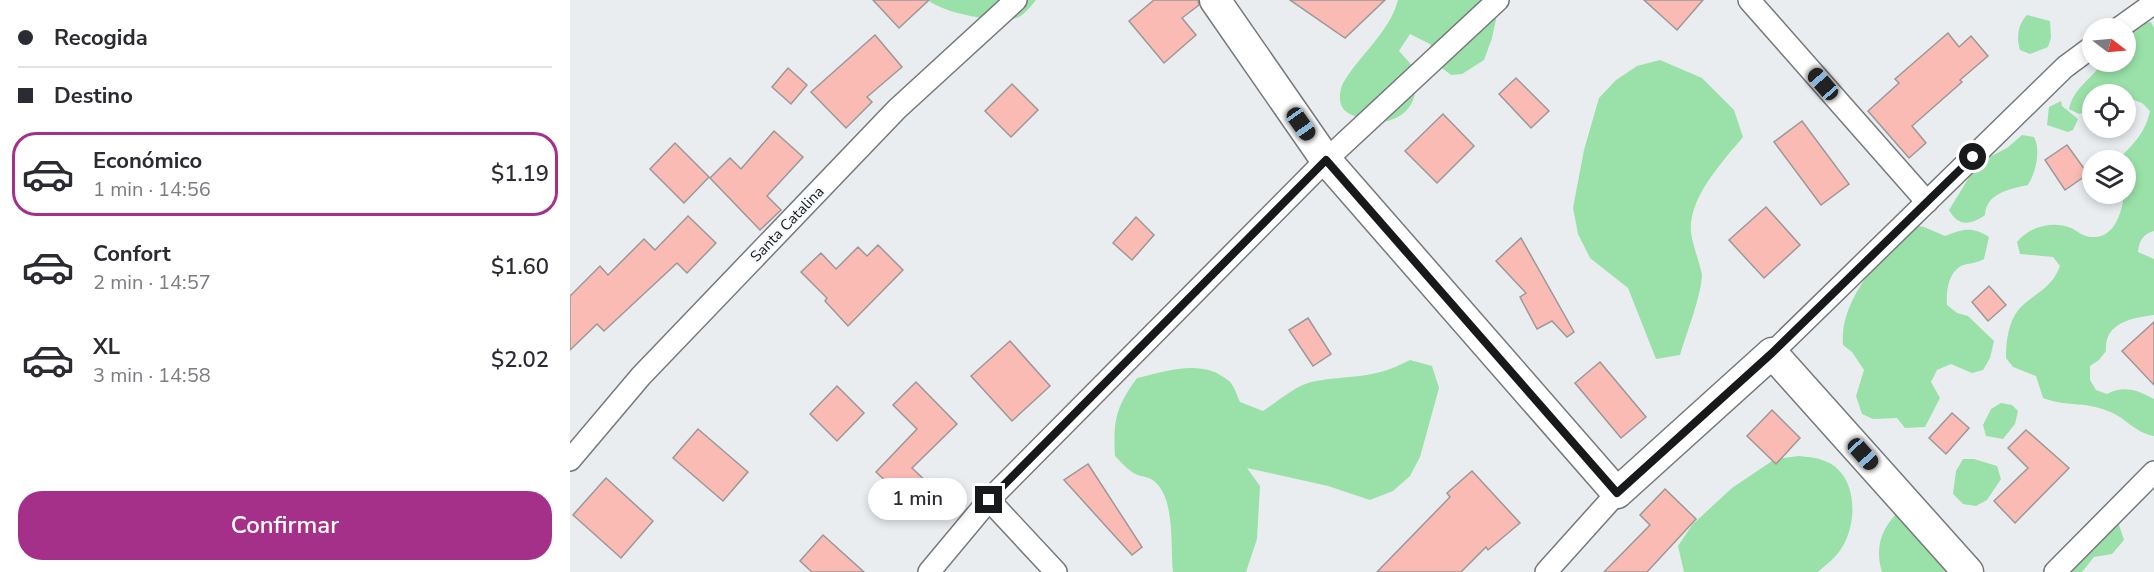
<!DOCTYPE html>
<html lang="es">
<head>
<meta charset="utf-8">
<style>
  body { margin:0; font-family:"Nunito Sans",sans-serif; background:#f2f2f3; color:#2b2b33; height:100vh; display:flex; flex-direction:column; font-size:22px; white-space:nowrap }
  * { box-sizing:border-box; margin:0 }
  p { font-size:20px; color:#7c7c81 }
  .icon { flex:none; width:33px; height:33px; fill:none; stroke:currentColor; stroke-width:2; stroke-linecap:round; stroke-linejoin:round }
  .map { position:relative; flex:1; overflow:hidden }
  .side { display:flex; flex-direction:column; background:#fff; width:570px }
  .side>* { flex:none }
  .guide { display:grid; align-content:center; height:132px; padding:0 18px; background:#fff }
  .needle { width:39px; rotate:106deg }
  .fabs { position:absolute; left:1512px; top:18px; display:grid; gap:12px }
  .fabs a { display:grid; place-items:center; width:54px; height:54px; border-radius:50%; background:#fff; box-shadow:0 3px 9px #0003; font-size:30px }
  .end { position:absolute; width:27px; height:27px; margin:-14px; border:8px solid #18191a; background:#fff; box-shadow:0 0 0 3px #fff }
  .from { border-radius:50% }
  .bubble { position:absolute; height:42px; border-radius:21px; background:#fff; box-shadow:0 3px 9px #0003; font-size:20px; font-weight:600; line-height:42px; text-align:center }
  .car { position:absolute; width:18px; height:36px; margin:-18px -9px; border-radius:8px; box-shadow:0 0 4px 2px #0007; background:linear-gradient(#222 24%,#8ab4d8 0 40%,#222 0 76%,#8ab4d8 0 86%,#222 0) }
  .guide b { display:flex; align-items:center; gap:21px; height:57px; font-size:22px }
  .guide b+b { border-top:2px solid #e1e1e2 }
  .guide i { width:15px; height:15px; background:#2b2b33 }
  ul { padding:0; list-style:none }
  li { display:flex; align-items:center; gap:18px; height:84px; margin:0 12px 9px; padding:0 6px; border:3px solid transparent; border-radius:24px }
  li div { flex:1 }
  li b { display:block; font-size:22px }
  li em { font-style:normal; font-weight:600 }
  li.on { border-color:#a53089 }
  li>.icon { width:54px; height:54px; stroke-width:1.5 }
  .cta { display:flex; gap:12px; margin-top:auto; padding:12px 18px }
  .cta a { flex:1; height:69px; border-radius:24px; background:#a53089; color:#fff; font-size:24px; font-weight:600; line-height:69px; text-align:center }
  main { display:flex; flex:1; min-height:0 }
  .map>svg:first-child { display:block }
  .green { fill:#99e1a8 }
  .building { fill:#fabbb4; stroke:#9d9898; stroke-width:1.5 }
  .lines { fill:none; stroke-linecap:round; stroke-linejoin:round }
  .street-casing { stroke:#76797c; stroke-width:24 }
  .secondary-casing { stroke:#76797c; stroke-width:33 }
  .street { stroke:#fff; stroke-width:21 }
  .secondary { stroke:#fff; stroke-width:30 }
  .route { stroke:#18191a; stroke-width:8 }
  .labels { text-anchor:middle; stroke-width:4.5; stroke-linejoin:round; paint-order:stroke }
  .street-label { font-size:15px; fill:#18191a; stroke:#f7fafd }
</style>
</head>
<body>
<main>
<section class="side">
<div class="guide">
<b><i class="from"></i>Recogida</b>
<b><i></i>Destino</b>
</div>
<ul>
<li class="on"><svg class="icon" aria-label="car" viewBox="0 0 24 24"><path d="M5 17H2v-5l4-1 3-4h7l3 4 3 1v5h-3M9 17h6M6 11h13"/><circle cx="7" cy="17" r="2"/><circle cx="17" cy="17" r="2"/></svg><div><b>Económico</b><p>1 min · 14:56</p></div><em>$1.19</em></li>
<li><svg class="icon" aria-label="car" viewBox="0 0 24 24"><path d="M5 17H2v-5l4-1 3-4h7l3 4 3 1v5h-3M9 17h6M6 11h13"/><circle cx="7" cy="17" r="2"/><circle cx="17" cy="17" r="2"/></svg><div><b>Confort</b><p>2 min · 14:57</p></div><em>$1.60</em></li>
<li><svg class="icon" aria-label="car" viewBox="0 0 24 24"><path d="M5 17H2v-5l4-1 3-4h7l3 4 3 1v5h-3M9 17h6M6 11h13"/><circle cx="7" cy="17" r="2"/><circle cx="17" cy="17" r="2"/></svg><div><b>XL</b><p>3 min · 14:58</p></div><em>$2.02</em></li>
</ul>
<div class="cta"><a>Confirmar</a></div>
</section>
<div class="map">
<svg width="1584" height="572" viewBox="0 0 1584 572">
  <rect width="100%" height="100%" fill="#e9edf0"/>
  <g class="green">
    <path d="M 358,0 L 466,0 C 462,5 455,14 449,17 C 430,25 373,13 358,0 Z"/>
    <path d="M 828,0 L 930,0 L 922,38 L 914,60 L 892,74 L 881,75 L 872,68 L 860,44 L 840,34 L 829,51 L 846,70 C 846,77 847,86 845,93 C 841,118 812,128 791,119 C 785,116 775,113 772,107 C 768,99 770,87 775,80 C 791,54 820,31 828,0 Z"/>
    <path d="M 1457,15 L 1480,21 L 1481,38 L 1478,47 L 1460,54 L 1450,50 C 1446,38 1448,24 1457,15 Z"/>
    <path d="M 1581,22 L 1584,28 L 1584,231 C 1573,234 1569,241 1568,252 L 1584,259 L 1584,315 C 1561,318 1534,323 1536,351 L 1529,360 L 1520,366 L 1520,380 L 1526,390 L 1537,394 C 1555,385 1567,390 1584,399 L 1584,436 C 1565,433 1555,417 1538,411 C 1512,401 1497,407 1473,398 L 1466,376 L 1443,367 L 1436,358 C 1436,342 1438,322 1449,309 C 1465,292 1480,291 1490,266 L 1483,257 L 1450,254 L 1447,242 C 1459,227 1482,220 1501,228 C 1508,231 1513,237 1522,237 C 1556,239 1556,182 1556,160 L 1548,160 C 1563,144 1575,134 1580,111 L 1572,103 L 1556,97 L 1556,94 L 1522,94 L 1520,111 L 1509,114 L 1499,109 C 1504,87 1522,79 1533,62 L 1556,62 L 1556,31 L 1568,23 Z"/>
    <path d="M 1090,60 L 1132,78 L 1164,110 L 1173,137 C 1153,161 1118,198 1121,232 C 1122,243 1132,270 1132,276 C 1130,300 1117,331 1110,355 L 1086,359 L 1058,288 L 1020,258 L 1008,234 L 1003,208 L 1014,150 L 1029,98 L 1046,80 L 1067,66 Z"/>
    <polygon points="1491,101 1492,106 1508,119 1503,130 1498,132 1477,125 1479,107"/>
    <path d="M 1452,135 L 1464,137 C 1471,150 1466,172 1458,185 C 1440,189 1416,193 1415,215 C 1401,225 1388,227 1379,210 L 1408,163 L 1437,148 Z"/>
    <path d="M 1342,225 L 1354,227 L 1375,236 C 1392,229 1403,226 1419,237 L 1414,259 C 1406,264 1398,263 1391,266 C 1378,273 1376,292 1377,305 L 1387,313 L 1398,316 L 1424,341 L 1420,358 L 1413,370 L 1402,373 L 1381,364 L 1367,370 L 1361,382 L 1370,398 L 1355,427 L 1335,428 L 1327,418 L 1303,419 L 1292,414 L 1286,396 L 1294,370 L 1282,352 L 1273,345 C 1269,299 1312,256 1342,225 Z"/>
    <path d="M 840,360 L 862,366 L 869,388 L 850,457 L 840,476 L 823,491 L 800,500 L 758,486 L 677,468 L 690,486 L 687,539 L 676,572 L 603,572 C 600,547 606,499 584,481 C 579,476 568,477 562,472 C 556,468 550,461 545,456 C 543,420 546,407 567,378 C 598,371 632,358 659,381 C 664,385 667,396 670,402 L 693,411 C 707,402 725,386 741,382 C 781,374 800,381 840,360 Z"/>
    <polygon points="1431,403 1442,405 1448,411 1445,424 1433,439 1416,436 1413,425 1421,409"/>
    <path d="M 1229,456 C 1236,457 1245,457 1252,460 C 1288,471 1289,522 1271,549 C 1266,557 1256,565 1248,572 L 1114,572 L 1108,546 L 1122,525 L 1162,488 L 1205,459 Z"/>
    <polygon points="1393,459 1404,459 1427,466 1431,479 1417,500 1406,506 1393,504 1383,494 1386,471"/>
    <path d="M 1336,504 L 1359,509 L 1369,516 L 1382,536 L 1409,559 L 1412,572 L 1312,572 C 1303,542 1315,523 1336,504 Z"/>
    <polygon points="1548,522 1554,540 1542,554 1524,557 1512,572 1477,572"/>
  </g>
  <g class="building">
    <polygon points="303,0 359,0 329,28"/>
    <polygon points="584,0 628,0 629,5 612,18 626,35 594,63 559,21"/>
    <polygon points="720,0 815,0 775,38"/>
    <polygon points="1074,0 1133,0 1107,30"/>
    <polygon points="1378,33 1389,47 1401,36 1418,56 1390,80 1392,82 1342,126 1356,143 1339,158 1298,111 1329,83 1325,79"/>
    <polygon points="305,35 332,67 297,97 302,102 276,128 241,92"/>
    <polygon points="218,68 237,85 221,104 202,87"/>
    <polygon points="946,78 979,111 961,128 929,94"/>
    <polygon points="442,84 468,110 441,137 415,111"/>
    <polygon points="873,114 904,146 867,183 835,151"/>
    <polygon points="1232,121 1279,184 1251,205 1204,142"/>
    <polygon points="204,131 233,157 197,196 211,210 190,230 140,178 160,158 171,169"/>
    <polygon points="105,143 139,177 114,203 80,169"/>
    <polygon points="1497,145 1518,174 1495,190 1475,160"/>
    <polygon points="1196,207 1230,245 1194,278 1159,240"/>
    <polygon points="118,216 146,243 117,273 107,263 34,331 27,324 0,350 0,296 30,266 38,275 74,239 85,250"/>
    <polygon points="566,217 584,235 562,260 543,243"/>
    <polygon points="951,238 1004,332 997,337 982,321 967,329 950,297 956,293 926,261"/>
    <polygon points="308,245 333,270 278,326 255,301 257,298 231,272 251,253 266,269 288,247 297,256"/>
    <polygon points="1419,286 1436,305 1418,321 1402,302"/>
    <polygon points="738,318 761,354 743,366 719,330"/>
    <polygon points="1584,322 1584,385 1552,351"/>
    <polygon points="440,341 480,386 442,421 401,376"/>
    <polygon points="1030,362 1076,417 1051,438 1005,383"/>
    <polygon points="346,382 387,424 342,468 360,485 341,505 306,472 347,429 323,405"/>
    <polygon points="267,386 294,413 267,441 240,414"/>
    <polygon points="1202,410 1230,438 1206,464 1177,436"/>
    <polygon points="1382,413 1399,428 1376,454 1359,438"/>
    <polygon points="128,429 178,472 153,501 103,458"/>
    <polygon points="1456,430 1499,468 1445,523 1424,501 1458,468 1438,448"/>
    <polygon points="518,464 572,547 562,555 494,480"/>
    <polygon points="902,471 950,523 918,550 916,547 891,572 807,572 880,497 877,493"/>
    <polygon points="36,478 83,521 51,558 3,515"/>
    <polygon points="1095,489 1126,519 1077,572 1034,572 1080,525 1070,515"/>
    <polygon points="253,535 294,572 242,572 230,561"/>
  </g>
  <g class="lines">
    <g class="street-casing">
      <g id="street">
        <polyline points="1179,0 1357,202"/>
        <polyline points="1549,28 1584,3"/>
        <polyline points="1202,353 1495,67 1522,47"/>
        <polyline points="0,460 71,376 327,109 446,0"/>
        <polyline points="419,500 486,572"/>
        <polyline points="359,572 419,500 756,160 928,0"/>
        <polyline points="976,572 1047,493"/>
        <polyline points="1485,572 1584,472"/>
      </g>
    </g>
    <g class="secondary-casing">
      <polyline id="secondary" points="645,0 756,160 1047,493 1202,353 1398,572"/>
    </g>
    <use href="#street" class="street"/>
    <use href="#secondary" class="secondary"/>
  </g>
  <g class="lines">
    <polyline class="route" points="419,500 756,160 1047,493 1202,353 1403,157"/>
  </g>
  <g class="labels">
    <g class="street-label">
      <text transform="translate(217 224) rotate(-46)" y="5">Santa Catalina</text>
    </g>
  </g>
</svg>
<div class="fabs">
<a><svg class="needle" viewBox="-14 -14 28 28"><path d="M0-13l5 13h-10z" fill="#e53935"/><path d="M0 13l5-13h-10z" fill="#7c7c81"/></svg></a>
<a><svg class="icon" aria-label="locate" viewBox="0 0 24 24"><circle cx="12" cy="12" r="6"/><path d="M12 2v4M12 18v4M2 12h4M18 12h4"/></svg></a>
<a><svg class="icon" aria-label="layers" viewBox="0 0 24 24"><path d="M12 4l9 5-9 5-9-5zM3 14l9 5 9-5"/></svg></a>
</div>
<i class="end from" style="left:1403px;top:157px"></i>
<i class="end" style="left:419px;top:500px"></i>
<div class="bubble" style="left:298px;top:478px;width:99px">1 min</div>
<i class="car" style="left:1253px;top:84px;rotate:319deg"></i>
<i class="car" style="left:731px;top:124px;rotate:145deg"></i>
<i class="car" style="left:1293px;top:454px;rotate:138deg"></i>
</div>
</main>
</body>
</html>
